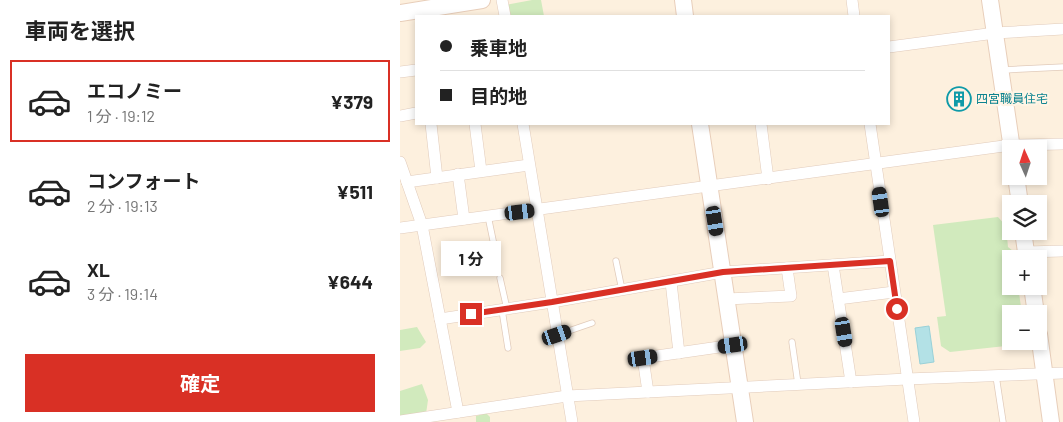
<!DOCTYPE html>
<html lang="ja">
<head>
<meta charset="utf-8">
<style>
  body { margin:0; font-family:Barlow,"Noto Sans JP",sans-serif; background:#f2f2f2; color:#222; height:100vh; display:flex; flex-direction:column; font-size:19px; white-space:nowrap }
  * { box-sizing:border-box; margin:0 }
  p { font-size:16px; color:#767676 }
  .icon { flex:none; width:28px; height:28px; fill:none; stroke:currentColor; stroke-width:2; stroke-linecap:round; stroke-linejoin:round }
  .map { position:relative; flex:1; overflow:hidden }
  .side { display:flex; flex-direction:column; background:#fff; width:400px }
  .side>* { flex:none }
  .banner { position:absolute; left:15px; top:15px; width:475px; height:110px; border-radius:0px; box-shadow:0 2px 8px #0003; display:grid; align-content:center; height:110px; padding:0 25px; background:#fff }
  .needle { width:32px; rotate:357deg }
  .controls { position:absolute; left:602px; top:140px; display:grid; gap:10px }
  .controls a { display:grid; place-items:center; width:45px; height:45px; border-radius:0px; background:#fff; box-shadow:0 2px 8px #0003; font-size:25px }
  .end { position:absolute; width:22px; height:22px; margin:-11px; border:6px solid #d93025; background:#fff; box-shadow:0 0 0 2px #fff }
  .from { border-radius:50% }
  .bubble { position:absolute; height:35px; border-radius:0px; background:#fff; box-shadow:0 2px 8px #0003; font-size:16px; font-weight:700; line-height:35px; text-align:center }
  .car { position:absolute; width:15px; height:30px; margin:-15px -8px; border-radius:6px; box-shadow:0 0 4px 1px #0007; background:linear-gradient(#222 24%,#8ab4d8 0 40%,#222 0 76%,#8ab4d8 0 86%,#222 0) }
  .banner b { display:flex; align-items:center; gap:18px; height:48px; font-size:19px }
  .banner b+b { border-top:1px solid #e0e0e0 }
  .banner i { width:12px; height:12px; background:#222 }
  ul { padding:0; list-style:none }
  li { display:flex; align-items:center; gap:15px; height:82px; margin:0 10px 8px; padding:0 15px; border:2px solid transparent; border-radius:0px }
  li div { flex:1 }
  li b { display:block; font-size:19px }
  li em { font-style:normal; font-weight:700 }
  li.on { border-color:#d93025 }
  li>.icon { width:45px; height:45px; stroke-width:1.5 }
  h2 { padding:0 25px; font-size:22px; line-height:60px }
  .action { display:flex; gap:10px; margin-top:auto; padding:10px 25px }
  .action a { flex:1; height:58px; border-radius:0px; background:#d93025; color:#fff; font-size:20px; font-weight:700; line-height:58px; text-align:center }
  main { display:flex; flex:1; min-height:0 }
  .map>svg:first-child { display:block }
  .green { fill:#d1eabd }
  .water { fill:#b3e1e6; stroke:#99d1d8 }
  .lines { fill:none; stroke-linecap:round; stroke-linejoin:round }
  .lane-casing { stroke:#e1cbbb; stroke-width:7 }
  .street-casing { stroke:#e1cbbb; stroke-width:12 }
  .secondary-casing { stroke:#e8ceba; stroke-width:18 }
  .lane { stroke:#fff; stroke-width:5.5 }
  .street { stroke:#fff; stroke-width:11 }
  .secondary { stroke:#fff; stroke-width:16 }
  .route { stroke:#d93025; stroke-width:6 }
  .labels { text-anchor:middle; stroke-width:4.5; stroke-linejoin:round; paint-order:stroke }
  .culture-label { font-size:12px; fill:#0d838f; stroke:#fff4e5; text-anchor:start }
</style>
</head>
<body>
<main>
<section class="side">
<h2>車両を選択</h2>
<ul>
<li class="on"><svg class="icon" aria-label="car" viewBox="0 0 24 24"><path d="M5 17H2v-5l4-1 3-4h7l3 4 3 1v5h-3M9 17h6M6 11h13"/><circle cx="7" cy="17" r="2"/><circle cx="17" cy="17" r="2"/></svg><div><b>エコノミー</b><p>1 分 · 19:12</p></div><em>¥379</em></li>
<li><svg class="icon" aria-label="car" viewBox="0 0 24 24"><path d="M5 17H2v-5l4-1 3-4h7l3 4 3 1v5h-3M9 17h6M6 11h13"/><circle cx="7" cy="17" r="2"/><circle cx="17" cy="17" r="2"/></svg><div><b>コンフォート</b><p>2 分 · 19:13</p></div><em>¥511</em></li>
<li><svg class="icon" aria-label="car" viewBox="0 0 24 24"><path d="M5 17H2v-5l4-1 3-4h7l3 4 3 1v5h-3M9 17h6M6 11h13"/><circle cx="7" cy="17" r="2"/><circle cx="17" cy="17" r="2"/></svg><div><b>XL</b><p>3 分 · 19:14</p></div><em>¥644</em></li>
</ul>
<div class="action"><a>確定</a></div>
</section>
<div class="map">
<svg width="663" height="422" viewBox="0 0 663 422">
  <rect width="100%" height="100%" fill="#fdf0de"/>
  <g class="green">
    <polygon points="132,0 141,0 144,16 107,16 105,5"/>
    <polygon points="598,217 606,226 608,247 613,251 614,259 611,259 611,286 618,286 622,314 611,314 611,341 614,341 615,345 550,352 541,346 537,317 546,316 533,225"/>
    <polygon points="17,327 26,342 20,348 0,351 0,330"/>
    <polygon points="22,384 28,400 26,414 0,418 0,391"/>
    <polygon points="86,413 90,417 90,422 76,422 76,416"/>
  </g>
  <polygon class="water" points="529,326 534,362 520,364 515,328"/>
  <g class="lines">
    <g class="lane-casing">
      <g id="lane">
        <polyline points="603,70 663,67"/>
        <polyline points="88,216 94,245"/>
        <polyline points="216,261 222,290"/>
        <polyline points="100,278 107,309"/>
        <polyline points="102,310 108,348"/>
        <polyline points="157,335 192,323"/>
        <polyline points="392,342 398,384"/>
        <polyline points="596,376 603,422"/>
      </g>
    </g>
    <g class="street-casing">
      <g id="street">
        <polyline points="102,0 105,16"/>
        <polyline points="452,0 454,16"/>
        <polyline points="489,47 595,33 663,29"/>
        <polyline points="0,72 16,70"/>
        <polyline points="0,116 16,113"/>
        <polyline points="31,124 37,178"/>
        <polyline points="75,124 81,171"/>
        <polyline points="123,124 172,422"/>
        <polyline points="361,124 368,179"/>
        <polyline points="470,124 514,422"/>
        <polyline points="0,162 22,225 58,412"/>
        <polyline points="58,174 64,219"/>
        <polyline points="7,182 129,165"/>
        <polyline points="0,228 611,145 663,144"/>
        <polyline points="626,252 663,251"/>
        <polyline points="433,265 451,382"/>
        <polyline points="271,282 279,353"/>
        <polyline points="327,299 391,296 387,268"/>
        <polyline points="438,299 494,292"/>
        <polyline points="40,319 152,302 323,272 490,261"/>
        <polyline points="248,392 243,358 333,345"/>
        <polyline points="0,421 167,396 507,379 663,373"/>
      </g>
    </g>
    <g class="secondary-casing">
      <g id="secondary">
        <polyline points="283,0 285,16"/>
        <polyline points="590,0 612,149"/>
        <polyline points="0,13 82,0"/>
        <polyline points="300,124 345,422"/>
        <polyline points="616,176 620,204"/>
        <polyline points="623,231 627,259"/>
        <polyline points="632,286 636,314"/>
        <polyline points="639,334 651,422"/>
      </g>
    </g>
    <use href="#lane" class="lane"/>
    <use href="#street" class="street"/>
    <use href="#secondary" class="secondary"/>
  </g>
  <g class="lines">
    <polyline class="route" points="71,314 152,302 323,272 490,261 497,309"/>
  </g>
  <defs>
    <g id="building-ring" transform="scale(1.25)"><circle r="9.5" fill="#fff4e5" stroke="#0f9aa8" stroke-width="1.5"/><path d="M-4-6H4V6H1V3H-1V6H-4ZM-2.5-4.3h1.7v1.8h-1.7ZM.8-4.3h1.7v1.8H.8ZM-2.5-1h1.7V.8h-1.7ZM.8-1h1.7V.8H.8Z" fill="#0f9aa8"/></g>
  </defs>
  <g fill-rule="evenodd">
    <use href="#building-ring" x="559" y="99"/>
  </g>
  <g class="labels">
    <g class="culture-label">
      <text x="576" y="103">四宮職員住宅</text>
    </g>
  </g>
</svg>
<div class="controls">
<a><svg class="needle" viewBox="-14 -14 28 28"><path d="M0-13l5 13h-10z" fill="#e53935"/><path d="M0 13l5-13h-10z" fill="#767676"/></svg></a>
<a><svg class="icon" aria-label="layers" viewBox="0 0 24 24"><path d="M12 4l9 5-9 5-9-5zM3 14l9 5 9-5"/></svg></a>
<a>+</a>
<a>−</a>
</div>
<i class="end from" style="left:497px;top:309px"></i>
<i class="end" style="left:71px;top:314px"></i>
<div class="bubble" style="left:41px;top:241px;width:60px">1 分</div>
<i class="car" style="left:481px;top:202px;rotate:352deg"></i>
<i class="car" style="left:120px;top:212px;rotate:83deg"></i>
<i class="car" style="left:315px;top:221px;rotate:171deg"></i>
<i class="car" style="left:444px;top:332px;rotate:171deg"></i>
<i class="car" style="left:157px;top:335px;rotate:71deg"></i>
<i class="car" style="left:333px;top:345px;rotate:262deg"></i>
<i class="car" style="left:243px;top:358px;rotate:82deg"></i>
<div class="banner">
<b><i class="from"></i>乗車地</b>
<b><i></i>目的地</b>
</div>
</div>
</main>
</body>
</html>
